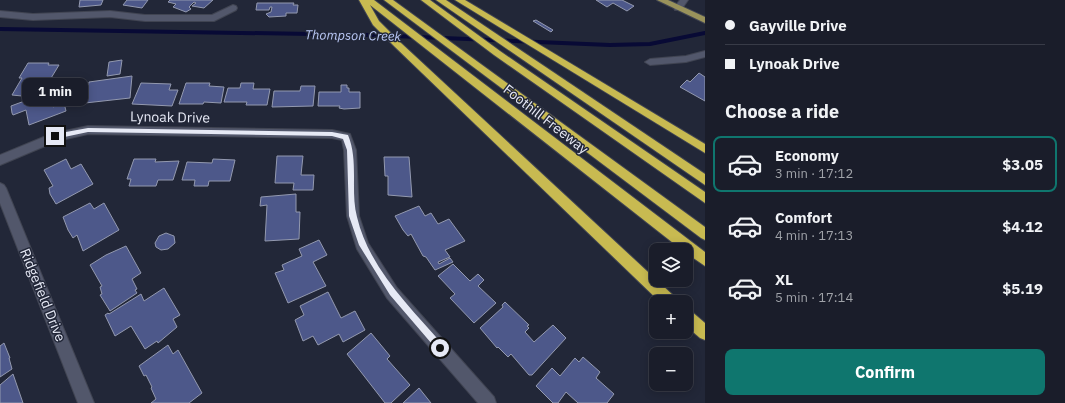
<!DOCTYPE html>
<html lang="en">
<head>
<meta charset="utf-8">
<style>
  body { margin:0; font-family:"IBM Plex Sans",sans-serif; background:#232632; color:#f1f3f6; height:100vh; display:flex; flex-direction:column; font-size:15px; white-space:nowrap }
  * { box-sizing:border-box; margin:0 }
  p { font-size:13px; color:#9fa2a8 }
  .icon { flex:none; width:22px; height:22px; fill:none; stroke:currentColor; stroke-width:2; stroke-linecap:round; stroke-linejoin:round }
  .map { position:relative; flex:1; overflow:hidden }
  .panel { display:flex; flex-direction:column; background:#1a1d2a; width:360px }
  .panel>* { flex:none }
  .banner { display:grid; align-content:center; height:88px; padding:0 20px; background:#1a1d2a }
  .controls { position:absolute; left:649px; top:243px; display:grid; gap:8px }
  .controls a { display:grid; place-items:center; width:44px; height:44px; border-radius:8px; background:#1a1d2a; box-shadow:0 2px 10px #0003,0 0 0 1px #383b47; font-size:20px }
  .end { position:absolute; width:18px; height:18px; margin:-9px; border:5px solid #e6e9f5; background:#111; box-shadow:0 0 0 2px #111 }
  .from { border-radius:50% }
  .bubble { position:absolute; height:28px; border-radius:8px; background:#1a1d2a; box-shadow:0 2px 10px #0003,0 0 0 1px #383b47; font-size:13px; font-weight:800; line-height:28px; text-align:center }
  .banner b { display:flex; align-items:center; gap:14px; height:38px; font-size:15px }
  .banner b+b { border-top:1px solid #383b47 }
  .banner i { width:10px; height:10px; background:#f1f3f6 }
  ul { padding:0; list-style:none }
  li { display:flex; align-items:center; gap:12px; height:56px; margin:0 8px 6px; padding:0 12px; border:2px solid transparent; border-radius:8px }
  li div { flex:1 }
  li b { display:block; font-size:15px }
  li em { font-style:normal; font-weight:800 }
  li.on { border-color:#0f766e }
  li>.icon { width:36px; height:36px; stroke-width:1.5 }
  h2 { padding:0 20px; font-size:18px; line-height:48px }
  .action { display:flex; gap:8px; margin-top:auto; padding:8px 20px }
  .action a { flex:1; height:46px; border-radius:8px; background:#0f766e; color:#fff; font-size:16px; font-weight:800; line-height:46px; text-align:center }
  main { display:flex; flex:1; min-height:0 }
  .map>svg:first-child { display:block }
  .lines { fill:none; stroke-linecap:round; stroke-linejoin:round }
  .stream { stroke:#080a35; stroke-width:4 }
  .building { fill:#4d588a; stroke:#9399af }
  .minor-casing { stroke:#404452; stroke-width:2 }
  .major-casing { stroke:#404452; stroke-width:2 }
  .highway-casing { stroke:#404452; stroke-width:2 }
  .minor { fill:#52576b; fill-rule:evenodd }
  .major { fill:#99925b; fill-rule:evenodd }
  .highway { fill:#c8ba51; fill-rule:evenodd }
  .route { fill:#e6e9f5 }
  .labels { text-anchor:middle; stroke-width:3; stroke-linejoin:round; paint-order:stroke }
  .far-water-label { font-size:13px; font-style:italic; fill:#bac8f6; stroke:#222738 }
  .street-label { font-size:14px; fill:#e6e9f5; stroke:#222738 }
</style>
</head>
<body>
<main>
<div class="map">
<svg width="705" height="403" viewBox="0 0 705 403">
  <rect width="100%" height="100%" fill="#222738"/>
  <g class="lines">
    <polyline class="stream" points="0,29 370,35 610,45 650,44 705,33"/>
  </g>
  <g class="building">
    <polygon points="80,0 103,0 101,5 79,7"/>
    <polygon points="127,0 148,0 142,8 123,5"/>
    <polygon points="170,0 213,0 204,8 192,6 196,3 194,2 189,7 191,9 186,12 173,7 176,4 168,2"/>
    <polygon points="596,0 622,0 634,6 627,11 613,3 607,7"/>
    <polygon points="257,3 294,3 293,5 298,5 297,13 286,13 286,16 269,17 266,14 271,12 272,7 270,7 269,10 256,10"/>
    <polygon points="536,20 553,30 551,32 533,21"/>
    <polygon points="122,60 120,74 107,76 109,62"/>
    <polygon points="28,63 49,63 48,65 59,65 45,88 22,96 12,95 22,78 19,78"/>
    <polygon points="699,73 705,77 705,101 680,87 687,80 690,82"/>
    <polygon points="132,76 130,98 85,103 89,82"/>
    <polygon points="141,83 171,84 169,90 178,90 172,106 132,104"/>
    <polygon points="186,83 210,83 209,86 224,87 221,103 204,102 203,104 179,104"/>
    <polygon points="241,83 254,83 253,89 270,89 267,105 246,105 247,102 224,102 228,88 240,88"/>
    <polygon points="341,85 347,85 347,88 349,88 349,92 360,92 360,108 344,109 339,108 340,106 318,106 319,92 341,92"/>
    <polygon points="301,86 315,86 313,106 272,107 274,91 300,91"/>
    <polygon points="60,92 62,99 51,103 53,107 64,103 66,111 29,125 26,110 13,115 12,113 11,106 30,99 31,103"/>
    <polygon points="277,156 303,156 301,175 314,175 313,190 293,190 294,183 275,183"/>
    <polygon points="384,157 409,157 412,197 388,195 388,176 385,176"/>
    <polygon points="66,159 71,169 81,164 93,184 56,204 50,194 49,188 53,186 44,170"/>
    <polygon points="134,159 156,159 155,162 179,161 173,180 158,180 156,186 129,186 131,179 127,179"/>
    <polygon points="213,159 235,160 230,181 209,181 208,186 194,186 195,180 182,180 187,162 212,163"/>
    <polygon points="296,194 296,212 300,212 299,239 265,241 267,205 260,206 261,197"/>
    <polygon points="90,203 94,209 104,203 119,230 83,251 77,235 73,238 68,230 63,217"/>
    <polygon points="419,206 425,216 431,213 438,224 449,219 465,241 445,250 450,257 438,262 439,264 450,258 453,262 435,270 426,257 423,256 411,234 408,236 403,230 395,216"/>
    <polygon points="166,233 174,236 175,243 168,249 161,250 156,247 155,243 159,236"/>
    <polygon points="319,240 327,255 313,262 326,286 288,303 275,273 284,270 282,265 302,256 299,249"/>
    <polygon points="126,246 141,273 132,279 137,289 135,290 137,293 110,311 100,295 102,294 100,287 102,286 90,265 106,255"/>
    <polygon points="453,264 470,281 478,274 484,280 478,286 496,303 474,323 450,298 455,294 438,276"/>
    <polygon points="164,288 180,315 173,319 177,327 158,343 157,341 145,349 131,326 115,336 105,315 108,313 109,314 141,294 144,301"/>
    <polygon points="328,292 341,318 355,311 365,330 343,342 339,334 318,345 313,336 303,341 295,320 304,315 300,306"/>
    <polygon points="505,302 529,325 527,326 529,328 525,332 534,342 553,325 566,338 532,375 529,375 511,354 508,357 498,347 497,348 480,328 503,307 502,305"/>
    <polygon points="371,333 390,356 387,359 410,385 391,403 385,403 347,354"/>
    <polygon points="4,343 10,358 9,358 12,369 0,377 0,346"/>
    <polygon points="168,345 173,354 178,350 202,393 189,403 151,403 156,399 151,388 152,387 146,375 144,376 139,366"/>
    <polygon points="583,357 600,372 596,378 614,394 607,403 578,403 566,392 558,403 553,403 536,386 552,368 560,376 575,358 579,362"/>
    <polygon points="13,374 23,403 0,403 0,385"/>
    <polygon points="419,388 431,403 403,403"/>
  </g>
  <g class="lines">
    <g class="minor-casing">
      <g id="minor">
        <polygon points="680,0 688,0 681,10 675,10 674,8"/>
        <polygon points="233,5 236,6 237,8 236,10 214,21 145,21 110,17 33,20 0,17 0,11 33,14 110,11 145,15 212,15"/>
        <polygon points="705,51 705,57 686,62 650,65 645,62 650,59 686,56"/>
        <polygon points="88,126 332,130 350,134 356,150 359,216 368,243 397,288 494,397 496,403 478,403 387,298 357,249 347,216 344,150 342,140 332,138 88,134 57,141 0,165 0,155 51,134"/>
        <polygon points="0,183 4,185 6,188 94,403 78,403 0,203"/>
      </g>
    </g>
    <g class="major-casing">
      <polygon id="major" points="657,0 668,0 705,17 705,23"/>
    </g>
    <g class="highway-casing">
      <g id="highway">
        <polygon points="359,0 374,0 705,252 705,266 686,253 686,250 682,250 370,5 379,21 401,43 675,297 677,302 660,302 395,47 373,25"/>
        <polygon points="384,0 393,0 705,227 705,240 701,238"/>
        <polygon points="421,0 430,0 500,51 705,192 705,203 494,55"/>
        <polygon points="436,0 446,0 705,174 705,185"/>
        <polygon points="455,0 465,0 705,144 705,153"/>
        <polygon points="686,309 691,311 705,323 705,340 700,338 686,326"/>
      </g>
    </g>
    <use href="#minor" class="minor"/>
    <use href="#major" class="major"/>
    <use href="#highway" class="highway"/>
  </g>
  <path class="route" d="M 88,128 L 332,132 L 348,135 C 359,161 350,191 357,217 C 369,268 410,307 443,345 L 443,351 L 438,351 L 390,295 L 359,245 L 349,216 L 347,150 L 343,139 L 332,136 L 88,132 L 55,139 L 52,136 L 55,134 Z"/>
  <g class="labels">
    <g class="far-water-label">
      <text transform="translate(353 35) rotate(1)" y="5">Thompson Creek</text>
    </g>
    <g class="street-label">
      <text transform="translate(170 117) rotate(1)" y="5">Lynoak Drive</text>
      <text transform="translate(546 119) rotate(38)" y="5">Foothill Freeway</text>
      <text transform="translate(43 295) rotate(68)" y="5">Ridgefield Drive</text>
    </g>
  </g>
</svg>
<div class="controls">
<a><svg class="icon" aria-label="layers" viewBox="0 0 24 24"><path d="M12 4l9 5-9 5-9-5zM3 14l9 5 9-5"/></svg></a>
<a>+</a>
<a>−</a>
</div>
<i class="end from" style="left:440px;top:348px"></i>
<i class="end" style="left:55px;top:136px"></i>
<div class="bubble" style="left:22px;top:78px;width:66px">1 min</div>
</div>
<section class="panel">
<div class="banner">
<b><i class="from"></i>Gayville Drive</b>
<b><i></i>Lynoak Drive</b>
</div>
<h2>Choose a ride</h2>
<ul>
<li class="on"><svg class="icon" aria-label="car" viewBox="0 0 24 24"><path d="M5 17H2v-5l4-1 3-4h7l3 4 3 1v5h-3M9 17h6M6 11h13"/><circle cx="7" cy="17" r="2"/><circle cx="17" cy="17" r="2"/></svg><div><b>Economy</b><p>3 min · 17:12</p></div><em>$3.05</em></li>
<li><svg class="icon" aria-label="car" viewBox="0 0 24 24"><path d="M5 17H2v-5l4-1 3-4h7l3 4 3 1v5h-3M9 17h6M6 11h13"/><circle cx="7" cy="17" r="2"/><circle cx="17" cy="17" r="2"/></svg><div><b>Comfort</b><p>4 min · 17:13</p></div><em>$4.12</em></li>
<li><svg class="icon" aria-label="car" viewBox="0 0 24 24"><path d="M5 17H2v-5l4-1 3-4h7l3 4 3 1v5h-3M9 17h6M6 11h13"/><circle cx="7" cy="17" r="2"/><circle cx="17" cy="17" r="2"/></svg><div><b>XL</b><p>5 min · 17:14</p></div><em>$5.19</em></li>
</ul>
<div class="action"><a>Confirm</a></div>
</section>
</main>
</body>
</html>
